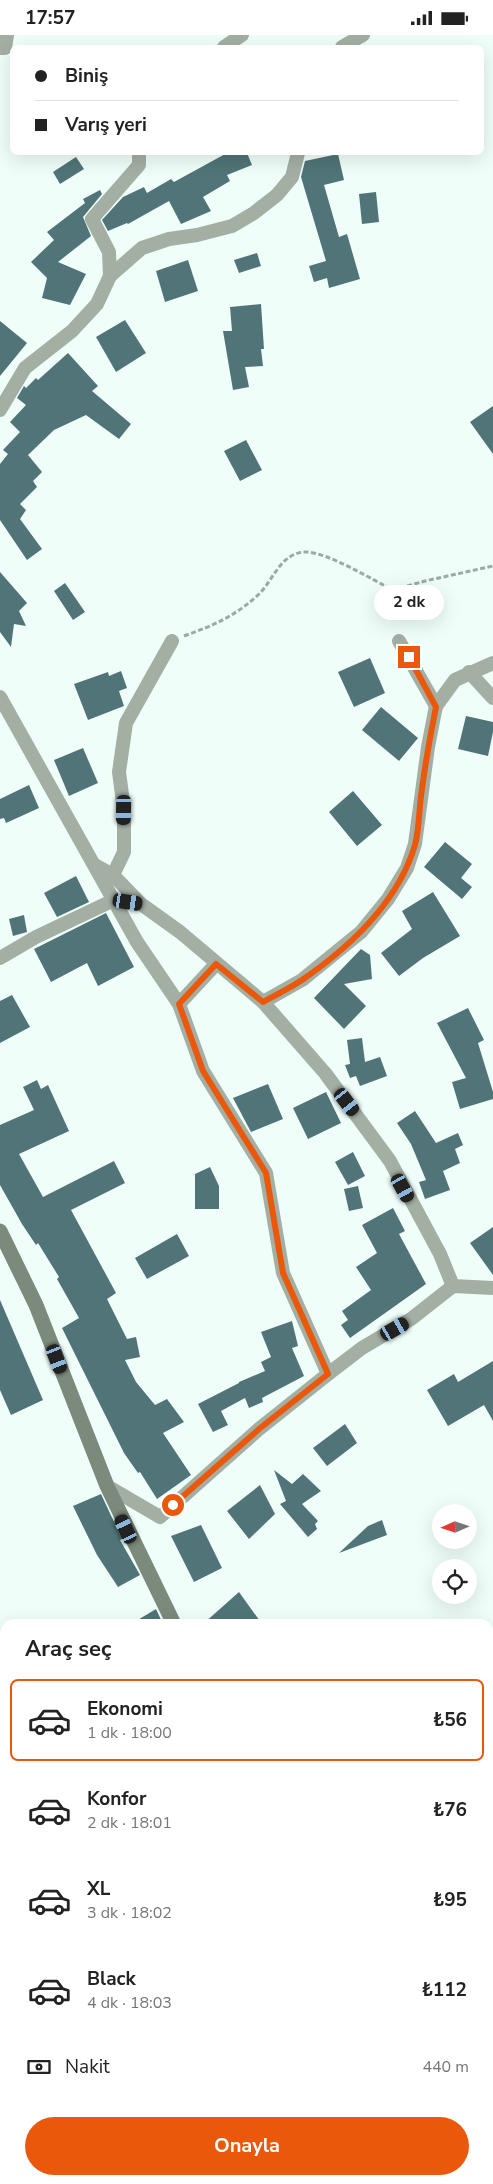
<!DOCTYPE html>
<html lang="tr">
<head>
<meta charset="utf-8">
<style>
  body { margin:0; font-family:"Nunito Sans",sans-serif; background:#f2f2f2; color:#222; height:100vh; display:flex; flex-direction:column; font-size:19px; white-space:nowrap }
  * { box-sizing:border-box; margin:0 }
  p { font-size:16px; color:#767676 }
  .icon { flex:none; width:28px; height:28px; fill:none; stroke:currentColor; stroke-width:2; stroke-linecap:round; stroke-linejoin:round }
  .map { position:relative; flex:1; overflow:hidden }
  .side { position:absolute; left:0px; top:1584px; width:494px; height:566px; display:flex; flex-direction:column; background:#fff; border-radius:15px 15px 0 0; box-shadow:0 5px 20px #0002 }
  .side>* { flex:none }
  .hud { position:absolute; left:10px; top:10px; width:474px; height:110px; border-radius:8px; box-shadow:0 5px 20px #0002; display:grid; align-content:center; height:110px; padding:0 25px; background:#fff }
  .needle { width:32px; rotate:267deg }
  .tools { position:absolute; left:432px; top:1469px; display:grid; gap:10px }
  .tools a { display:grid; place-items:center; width:45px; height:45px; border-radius:50%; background:#fff; box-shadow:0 5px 20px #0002; font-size:25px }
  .end { position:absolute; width:22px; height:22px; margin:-11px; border:6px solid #ea580c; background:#fff; box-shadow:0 0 0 2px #fff }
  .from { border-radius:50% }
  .bubble { position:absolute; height:35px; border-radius:18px; background:#fff; box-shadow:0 5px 20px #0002; font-size:16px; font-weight:700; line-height:35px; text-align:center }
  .car { position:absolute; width:15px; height:30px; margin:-15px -8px; border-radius:6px; box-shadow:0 0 4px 1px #0007; background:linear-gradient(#222 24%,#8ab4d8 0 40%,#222 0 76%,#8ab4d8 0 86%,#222 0) }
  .hud b { display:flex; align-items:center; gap:18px; height:48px; font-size:19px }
  .hud b+b { border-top:1px solid #e0e0e0 }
  .hud i { width:12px; height:12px; background:#222 }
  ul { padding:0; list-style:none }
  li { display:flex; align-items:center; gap:15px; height:82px; margin:0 10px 8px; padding:0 15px; border:2px solid transparent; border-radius:8px }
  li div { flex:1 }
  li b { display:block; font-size:19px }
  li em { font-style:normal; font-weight:700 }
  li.current { border-color:#ea580c }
  li>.icon { width:45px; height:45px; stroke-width:1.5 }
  h2 { padding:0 25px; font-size:22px; line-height:60px }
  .pay { display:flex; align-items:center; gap:12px; height:55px; padding:0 25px; font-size:19px }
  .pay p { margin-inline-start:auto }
  .cta { display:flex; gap:10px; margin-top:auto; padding:10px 25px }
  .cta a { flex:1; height:58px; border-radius:30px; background:#ea580c; color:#fff; font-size:20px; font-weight:700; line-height:58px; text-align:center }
  .status { display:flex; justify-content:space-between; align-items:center; height:35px; padding:0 25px; background:#fff; direction:ltr }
  .status svg { height:14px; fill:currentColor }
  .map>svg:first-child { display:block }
  .building { fill:#507477 }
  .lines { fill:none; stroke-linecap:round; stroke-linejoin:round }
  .path { stroke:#9caaa5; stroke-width:3; stroke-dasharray:5 2.5; stroke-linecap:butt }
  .street { stroke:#a4afa4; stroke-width:14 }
  .secondary { stroke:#7b8a7b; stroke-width:15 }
  .route { stroke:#ea580c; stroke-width:6 }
</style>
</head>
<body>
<div class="status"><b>17:57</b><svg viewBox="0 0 49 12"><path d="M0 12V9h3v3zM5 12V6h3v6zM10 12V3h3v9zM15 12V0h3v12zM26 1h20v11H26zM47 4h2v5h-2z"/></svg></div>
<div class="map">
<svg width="493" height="2149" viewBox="0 0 493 2149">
  <rect width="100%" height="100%" fill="#f0fef9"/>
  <g class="building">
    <polygon points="227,118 247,118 252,130 227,140 230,146 203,162 211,176 181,189 169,166 128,189 127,188 108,196 102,185 123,162 144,152 147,158 171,144 174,147"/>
    <polygon points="338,119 344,145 324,150 339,202 347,199 360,244 329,253 327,243 314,247 309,231 326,226 301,142 305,126"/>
    <polygon points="76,122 84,134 60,149 53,137"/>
    <polygon points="100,155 102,159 83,182 91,201 58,227 86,239 70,270 42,263 47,243 31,227 54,205 47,197 85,168 83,164"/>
    <polygon points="376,157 379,187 362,189 359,159"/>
    <polygon points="257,218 261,231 239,238 234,225"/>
    <polygon points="188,225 198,256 165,267 156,236"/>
    <polygon points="261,269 264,314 261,314 263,331 245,332 249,352 233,355 223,296 232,296 230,272"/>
    <polygon points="125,285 146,318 116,337 96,302"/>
    <polygon points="0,286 27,308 0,341"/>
    <polygon points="68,318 98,351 92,356 131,389 119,404 86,380 54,395 28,420 42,437 33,446 37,452 20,469 26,475 20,484 42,514 27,525 0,485 0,429 8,419 3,415 20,397 10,387 26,370 17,363 24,351 26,353 36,343 38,345"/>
    <polygon points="493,371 493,419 470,387"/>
    <polygon points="246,405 262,435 240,446 224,416"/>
    <polygon points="0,537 27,568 19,576 26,591 14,589 11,612 0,597"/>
    <polygon points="65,548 85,577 73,585 54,556"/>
    <polygon points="370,623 385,658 354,672 338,637"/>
    <polygon points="121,636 127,653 119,656 124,671 88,685 74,649 108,637 109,641"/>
    <polygon points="381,672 418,703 399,726 362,695"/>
    <polygon points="466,681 493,687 493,697 488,721 458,714"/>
    <polygon points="83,713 98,748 69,761 54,725"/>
    <polygon points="29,750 39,773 6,788 4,783 0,784 0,764"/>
    <polygon points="353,756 382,790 357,811 329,777"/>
    <polygon points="445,807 472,829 461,843 472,852 462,864 424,832"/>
    <polygon points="76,841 89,867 57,882 44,858"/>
    <polygon points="433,857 460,901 423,923 399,941 381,918 412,894 402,876"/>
    <polygon points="106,878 134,932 98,951 87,928 51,947 34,914"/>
    <polygon points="24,880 27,897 13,901 9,884"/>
    <polygon points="361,914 370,920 372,944 344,949 366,971 344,994 314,963"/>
    <polygon points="12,960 30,992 0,1008 0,966"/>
    <polygon points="468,973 484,1005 478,1008 493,1057 493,1064 460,1074 452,1047 466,1043 437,988"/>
    <polygon points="362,1003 365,1027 380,1022 387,1041 360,1051 356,1041 350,1043 345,1030 350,1029 347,1005"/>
    <polygon points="37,1045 41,1054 48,1050 69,1096 19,1119 43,1162 114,1126 125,1148 71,1175 116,1258 107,1264 127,1304 136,1302 140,1322 125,1325 136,1347 155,1370 167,1364 184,1387 163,1398 191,1440 157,1464 140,1437 138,1438 124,1418 62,1293 79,1283 57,1244 59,1242 38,1208 36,1210 22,1189 0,1150 0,1090 34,1075 23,1052"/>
    <polygon points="268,1049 283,1084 251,1097 233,1063"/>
    <polygon points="326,1057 341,1088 308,1104 293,1073"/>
    <polygon points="415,1076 436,1108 458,1098 463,1110 455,1114 460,1128 443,1136 450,1155 425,1164 419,1147 426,1145 411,1109 397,1088"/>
    <polygon points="353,1117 365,1141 348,1150 335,1127"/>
    <polygon points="210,1132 219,1151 219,1174 195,1174 195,1139"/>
    <polygon points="358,1151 363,1173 349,1176 344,1154"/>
    <polygon points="393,1173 405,1196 399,1199 426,1249 350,1303 341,1290 348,1285 342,1276 371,1255 356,1232 377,1218 362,1190"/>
    <polygon points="493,1192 493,1240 470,1208"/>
    <polygon points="177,1199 189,1221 147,1244 135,1223"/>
    <polygon points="0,1265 43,1365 11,1380 0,1355"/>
    <polygon points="292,1286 298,1311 292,1313 304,1341 262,1363 263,1367 249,1373 245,1363 221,1376 228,1390 213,1397 198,1369 239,1348 239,1347 265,1336 261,1327 271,1322 261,1297"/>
    <polygon points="493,1326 493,1386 484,1370 448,1391 427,1355 454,1339 458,1347"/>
    <polygon points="345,1389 357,1408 327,1431 313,1413"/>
    <polygon points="274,1435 292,1449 303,1439 321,1456 302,1469 318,1486 315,1489 317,1494 308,1502 280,1469 286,1466"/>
    <polygon points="260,1450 275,1479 249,1504 227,1476"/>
    <polygon points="101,1459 122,1504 120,1505 140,1540 118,1552 97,1520 73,1471"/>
    <polygon points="382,1485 387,1500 339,1518 368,1491"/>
    <polygon points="201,1490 222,1533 194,1547 171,1501"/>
    <polygon points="239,1557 262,1589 203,1589"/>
    <polygon points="156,1574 163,1589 131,1589"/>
  </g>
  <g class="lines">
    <g class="path">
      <path d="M 184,601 C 214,590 232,583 257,561 C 273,547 280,517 306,517 C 327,517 373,545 393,555 L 425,546 L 493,531"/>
      <polyline points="0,1823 5,1820"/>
      <polyline points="0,1974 5,1971"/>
    </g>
    <g class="street">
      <polyline points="224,12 242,0"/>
      <polyline points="342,12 363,0"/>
      <polyline points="0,13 5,13 7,0"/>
      <polyline points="110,241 109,217 92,184 139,130 139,118"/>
      <polyline points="0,375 25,333 72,296 97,269 110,241 142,213 169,204 197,200 232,191 254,178 277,160 292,142 298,118"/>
      <polyline points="399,606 436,671 455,645 493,628"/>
      <polyline points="469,637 493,663"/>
      <polyline points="0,662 137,907 179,969 203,1036 266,1138 283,1238 328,1339"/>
      <polyline points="95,830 113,840 141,869 180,897 263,967 302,945 361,897 388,864 407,833 415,809 428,712 436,671"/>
      <polyline points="113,840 124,817 124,775 119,737 126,688 172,606"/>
      <polyline points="0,923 36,902 114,865 123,866"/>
      <polyline points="263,967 325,1038 390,1126 440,1219 453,1251 493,1253"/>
      <polyline points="179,969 216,929"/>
      <polyline points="107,1451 160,1482 259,1394 328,1339 362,1313 411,1284 453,1251"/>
      <polyline points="0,1703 5,1700"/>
      <polyline points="489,1718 493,1716"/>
      <polyline points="0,2053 5,2051"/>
      <polyline points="489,2062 493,2058"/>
      <polyline points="0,2121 5,2127"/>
      <polyline points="20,2145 24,2149"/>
      <polyline points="364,2149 369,2145"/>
    </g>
    <g class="secondary">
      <polyline points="0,1196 36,1270 107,1451 174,1589"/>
      <polyline points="489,1926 493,1930"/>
    </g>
  </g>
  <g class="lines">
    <path class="route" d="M 173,1470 L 259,1394 L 328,1339 L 283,1238 L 266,1138 L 203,1036 L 179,969 L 216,929 L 263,967 C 276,960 290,953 302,945 C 350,912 398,867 415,810 C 419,795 419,777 421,761 C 425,731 430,701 436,672 L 409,622"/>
  </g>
</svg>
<div class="tools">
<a><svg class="needle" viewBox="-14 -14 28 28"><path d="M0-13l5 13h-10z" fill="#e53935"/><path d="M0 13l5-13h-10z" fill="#767676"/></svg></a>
<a><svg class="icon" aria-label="locate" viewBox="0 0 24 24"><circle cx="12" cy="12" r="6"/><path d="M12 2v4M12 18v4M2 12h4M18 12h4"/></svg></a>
</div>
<i class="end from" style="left:173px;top:1470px"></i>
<i class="end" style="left:409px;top:622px"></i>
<div class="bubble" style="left:374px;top:550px;width:70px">2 dk</div>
<i class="car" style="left:124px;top:775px;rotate:181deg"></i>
<i class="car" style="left:128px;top:867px;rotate:99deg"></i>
<i class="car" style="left:347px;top:1067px;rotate:143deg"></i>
<i class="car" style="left:403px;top:1153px;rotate:151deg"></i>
<i class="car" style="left:395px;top:1294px;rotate:60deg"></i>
<i class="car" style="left:57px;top:1324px;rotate:159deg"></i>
<i class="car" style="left:126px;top:1494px;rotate:335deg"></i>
<div class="hud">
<b><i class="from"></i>Biniş</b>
<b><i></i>Varış yeri</b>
</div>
<section class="side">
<h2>Araç seç</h2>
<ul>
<li class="current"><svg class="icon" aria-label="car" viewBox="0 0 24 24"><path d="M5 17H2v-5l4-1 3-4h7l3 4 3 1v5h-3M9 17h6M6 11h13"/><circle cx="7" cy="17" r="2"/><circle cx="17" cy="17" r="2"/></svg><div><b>Ekonomi</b><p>1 dk · 18:00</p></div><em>₺56</em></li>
<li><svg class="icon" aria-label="car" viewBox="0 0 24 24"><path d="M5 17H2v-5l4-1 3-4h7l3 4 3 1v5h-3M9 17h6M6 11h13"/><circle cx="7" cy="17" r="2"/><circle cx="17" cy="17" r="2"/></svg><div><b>Konfor</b><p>2 dk · 18:01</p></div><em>₺76</em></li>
<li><svg class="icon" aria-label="car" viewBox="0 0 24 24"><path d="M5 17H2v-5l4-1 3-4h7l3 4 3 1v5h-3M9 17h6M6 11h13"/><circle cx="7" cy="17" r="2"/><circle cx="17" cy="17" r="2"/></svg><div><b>XL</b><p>3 dk · 18:02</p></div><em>₺95</em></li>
<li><svg class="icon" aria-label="car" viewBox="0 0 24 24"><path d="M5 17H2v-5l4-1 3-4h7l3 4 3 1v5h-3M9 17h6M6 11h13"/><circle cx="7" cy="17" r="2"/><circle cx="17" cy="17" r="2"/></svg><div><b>Black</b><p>4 dk · 18:03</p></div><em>₺112</em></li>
</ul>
<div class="pay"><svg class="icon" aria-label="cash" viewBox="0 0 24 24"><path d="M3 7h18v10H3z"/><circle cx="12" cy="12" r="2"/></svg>Nakit<p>440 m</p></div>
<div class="cta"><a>Onayla</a></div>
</section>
</div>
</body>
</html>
